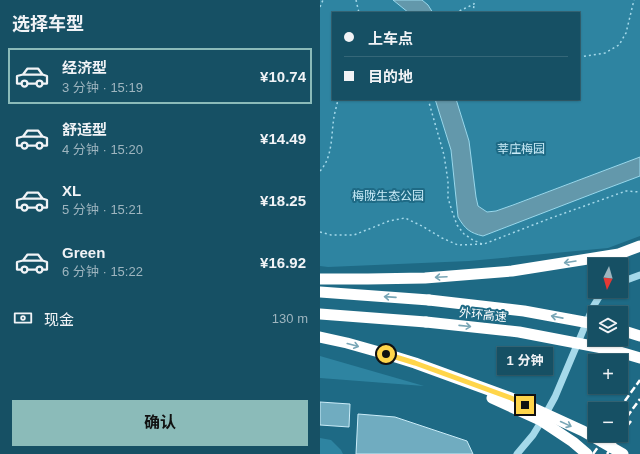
<!DOCTYPE html>
<html lang="zh">
<head>
<meta charset="utf-8">
<style>
  body { margin:0; font-family:Helvetica,"Noto Sans SC",sans-serif; background:#235a6d; color:#f1f3f6; height:100vh; display:flex; flex-direction:column; font-size:15px; white-space:nowrap }
  * { box-sizing:border-box; margin:0 }
  p { font-size:13px; color:#9eb5bf }
  .icon { flex:none; width:22px; height:22px; fill:none; stroke:currentColor; stroke-width:2; stroke-linecap:round; stroke-linejoin:round }
  .map { position:relative; flex:1; overflow:hidden }
  .sheet { display:flex; flex-direction:column; background:#165064; width:320px }
  .sheet>* { flex:none }
  .hud { position:absolute; left:12px; top:12px; width:248px; height:88px; border-radius:0px; box-shadow:0 1px 3px #0004,0 0 0 1px #356778; display:grid; align-content:center; height:88px; padding:0 12px; background:#165064 }
  .needle { width:26px; rotate:185deg }
  .fabs { position:absolute; left:268px; top:258px; display:grid; gap:8px }
  .fabs a { display:grid; place-items:center; width:40px; height:40px; border-radius:0px; background:#165064; box-shadow:0 1px 3px #0004,0 0 0 1px #356778; font-size:20px }
  .end { position:absolute; width:18px; height:18px; margin:-9px; border:5px solid #ffd54a; background:#111; box-shadow:0 0 0 2px #111 }
  .from { border-radius:50% }
  .bubble { position:absolute; height:28px; border-radius:0px; background:#165064; box-shadow:0 1px 3px #0004,0 0 0 1px #356778; font-size:13px; font-weight:700; line-height:28px; text-align:center }
  .hud b { display:flex; align-items:center; gap:14px; height:38px; font-size:15px }
  .hud b+b { border-top:1px solid #356778 }
  .hud i { width:10px; height:10px; background:#f1f3f6 }
  ul { padding:0; list-style:none }
  li { display:flex; align-items:center; gap:12px; height:56px; margin:0 8px 6px; padding:0 4px; border:2px solid transparent; border-radius:0px }
  li div { flex:1 }
  li b { display:block; font-size:15px }
  li em { font-style:normal; font-weight:700 }
  li.on { border-color:#8bbbb9 }
  li>.icon { width:36px; height:36px; stroke-width:1.5 }
  h2 { padding:0 12px; font-size:18px; line-height:48px }
  .pay { display:flex; align-items:center; gap:10px; height:44px; padding:0 12px; font-size:15px }
  .pay p { margin-inline-start:auto }
  .primary-button { display:flex; gap:8px; margin-top:auto; padding:8px 12px }
  .primary-button a { flex:1; height:46px; border-radius:0px; background:#8bbbb9; color:#111; font-size:16px; font-weight:700; line-height:46px; text-align:center }
  main { display:flex; flex:1; min-height:0 }
  .map>svg:first-child { display:block }
  .green { fill:#2e84a1 }
  .water { fill:#6398ab; stroke:#99d8ec }
  .building { fill:#70acc0; stroke:#caecf8 }
  .lines { fill:none; stroke-linecap:round; stroke-linejoin:round }
  .path { stroke:#a5d9ea; stroke-width:1.5; stroke-dasharray:2 3; stroke-linecap:butt }
  .tertiary { stroke:#a5d9ea; stroke-width:7 }
  .motorway { stroke:#fff; stroke-width:11 }
  .rail { stroke:#fff; stroke-width:2.5; stroke-dasharray:7 3; stroke-linecap:butt }
  .motorway-bridge { stroke:#fff; stroke-width:11 }
  .oneway { stroke:#78a6b6 }
  .route { stroke:#ffd54a; stroke-width:5 }
  .labels { text-anchor:middle; stroke-width:4; stroke-linejoin:round; paint-order:stroke }
  .park-label { font-size:12px; fill:#caecf8; stroke:#1e6a85 }
  .street-label { font-size:12px; fill:#fff; stroke:#1e6a85 }
</style>
</head>
<body>
<main>
<section class="sheet">
<h2>选择车型</h2>
<ul>
<li class="on"><svg class="icon" aria-label="car" viewBox="0 0 24 24"><path d="M5 17H2v-5l4-1 3-4h7l3 4 3 1v5h-3M9 17h6M6 11h13"/><circle cx="7" cy="17" r="2"/><circle cx="17" cy="17" r="2"/></svg><div><b>经济型</b><p>3 分钟 · 15:19</p></div><em>¥10.74</em></li>
<li><svg class="icon" aria-label="car" viewBox="0 0 24 24"><path d="M5 17H2v-5l4-1 3-4h7l3 4 3 1v5h-3M9 17h6M6 11h13"/><circle cx="7" cy="17" r="2"/><circle cx="17" cy="17" r="2"/></svg><div><b>舒适型</b><p>4 分钟 · 15:20</p></div><em>¥14.49</em></li>
<li><svg class="icon" aria-label="car" viewBox="0 0 24 24"><path d="M5 17H2v-5l4-1 3-4h7l3 4 3 1v5h-3M9 17h6M6 11h13"/><circle cx="7" cy="17" r="2"/><circle cx="17" cy="17" r="2"/></svg><div><b>XL</b><p>5 分钟 · 15:21</p></div><em>¥18.25</em></li>
<li><svg class="icon" aria-label="car" viewBox="0 0 24 24"><path d="M5 17H2v-5l4-1 3-4h7l3 4 3 1v5h-3M9 17h6M6 11h13"/><circle cx="7" cy="17" r="2"/><circle cx="17" cy="17" r="2"/></svg><div><b>Green</b><p>6 分钟 · 15:22</p></div><em>¥16.92</em></li>
</ul>
<div class="pay"><svg class="icon" aria-label="cash" viewBox="0 0 24 24"><path d="M3 7h18v10H3z"/><circle cx="12" cy="12" r="2"/></svg>现金<p>130 m</p></div>
<div class="primary-button"><a>确认</a></div>
</section>
<div class="map">
<svg width="320" height="454" viewBox="0 0 320 454">
  <rect width="100%" height="100%" fill="#1e6a85"/>
  <g class="green">
    <polygon points="0,0 73,0 89,13 13,13 13,99 115,99 131,150 138,217 153,233 163,236 280,191 320,176 320,236 288,248 149,261 8,267 0,266"/>
    <polygon points="102,0 320,0 320,157 176,211 167,212 158,206 156,197 149,141 136,99 259,99 259,13 113,13 108,5"/>
    <polygon points="0,356 104,386 0,378"/>
    <polygon points="0,438 11,440 21,450 23,454 0,454"/>
  </g>
  <g class="water">
    <polygon points="73,0 102,0 108,5 113,13 89,13"/>
    <path d="M 115,99 L 136,99 L 149,141 L 156,197 L 158,206 L 167,212 L 176,211 L 193,205 L 320,157 L 320,176 L 280,191 L 163,236 C 150,233 145,229 138,217 L 131,150 Z"/>
  </g>
  <g class="building">
    <polygon points="0,402 30,404 29,427 0,425"/>
    <polygon points="38,414 75,417 147,441 153,454 36,454"/>
  </g>
  <g class="lines">
    <g class="path">
      <polyline points="36,0 39,13"/>
      <polyline points="0,7 3,0"/>
      <polyline points="135,13 154,4 155,0"/>
      <polyline points="153,13 154,5"/>
      <polyline points="259,57 285,53 299,45 306,33 314,0"/>
      <polyline points="108,99 124,155 128,181 128,198 132,211 137,225 144,234 153,240 162,244"/>
      <path d="M 0,171 C 13,157 11,135 14,117 C 15,111 17,105 18,99"/>
      <polyline points="0,232 11,235 34,235 69,221 85,218 102,226 122,238 138,245 164,244 231,218 306,191 320,192"/>
    </g>
    <g class="tertiary">
      <polyline points="301,282 320,275"/>
      <polyline points="197,454 213,435 224,417 235,397 273,307 279,297 286,291"/>
    </g>
    <g class="motorway">
      <polyline points="0,279 48,279 105,278 192,271 299,254 320,246"/>
      <polyline points="0,292 109,300"/>
      <polyline points="0,314 106,322"/>
      <polyline points="301,330 320,336"/>
      <polyline points="0,337 27,343 66,354"/>
    </g>
    <g class="rail">
      <polyline points="299,409 320,380"/>
      <polyline points="301,425 320,399"/>
      <polyline points="301,434 311,421"/>
      <polyline points="273,454 287,435"/>
      <polyline points="287,454 301,435"/>
    </g>
    <g class="motorway-bridge">
      <polyline points="109,300 204,311 275,324"/>
      <polyline points="106,322 199,332 293,350 320,358"/>
      <polyline points="66,354 95,363 191,398 263,431 303,454"/>
      <polyline points="172,398 220,420 253,442 267,454"/>
    </g>
  </g>
  <defs><path id="oneway-shaft" d="M-6 0H5M1.5-3L5.5 0L1.5 3" fill="none" stroke-width="1.6" stroke-linecap="round" stroke-linejoin="round"/></defs>
  <g class="oneway">
    <use href="#oneway-shaft" transform="translate(250 262) rotate(171)"/>
    <use href="#oneway-shaft" transform="translate(121 277) rotate(177)"/>
    <use href="#oneway-shaft" transform="translate(70 297) rotate(-176)"/>
    <use href="#oneway-shaft" transform="translate(237 317) rotate(-169)"/>
    <use href="#oneway-shaft" transform="translate(145 326) rotate(6)"/>
    <use href="#oneway-shaft" transform="translate(33 345) rotate(15)"/>
    <use href="#oneway-shaft" transform="translate(246 424) rotate(25)"/>
  </g>
  <g class="lines">
    <polyline class="route" points="66,354 95,363 191,398 205,405"/>
  </g>
  <g class="labels">
    <g class="park-label">
      <text x="201" y="153">莘庄梅园</text>
      <text x="68" y="200">梅陇生态公园</text>
    </g>
    <g class="street-label">
      <text transform="translate(163 315) rotate(6)" y="4">外环高速</text>
    </g>
  </g>
</svg>
<div class="fabs">
<a><svg class="needle" viewBox="-14 -14 28 28"><path d="M0-13l5 13h-10z" fill="#e53935"/><path d="M0 13l5-13h-10z" fill="#9eb5bf"/></svg></a>
<a><svg class="icon" aria-label="layers" viewBox="0 0 24 24"><path d="M12 4l9 5-9 5-9-5zM3 14l9 5 9-5"/></svg></a>
<a>+</a>
<a>−</a>
</div>
<i class="end from" style="left:66px;top:354px"></i>
<i class="end" style="left:205px;top:405px"></i>
<div class="bubble" style="left:177px;top:347px;width:56px">1 分钟</div>
<div class="hud">
<b><i class="from"></i>上车点</b>
<b><i></i>目的地</b>
</div>
</div>
</main>
</body>
</html>
